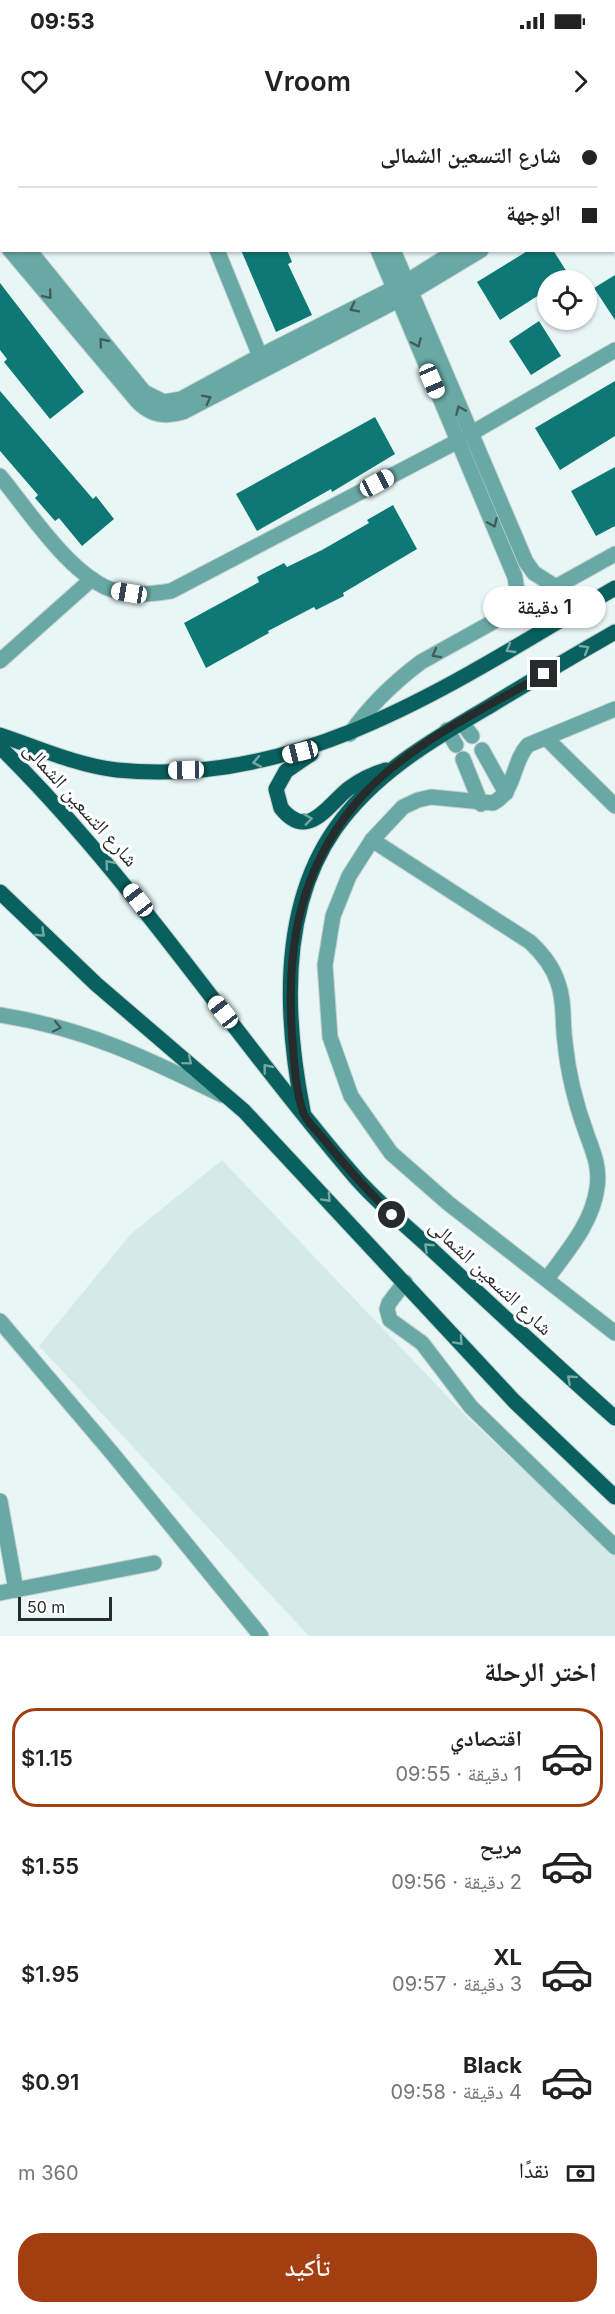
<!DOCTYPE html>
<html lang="ar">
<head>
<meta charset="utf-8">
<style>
  body { margin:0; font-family:Inter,"Noto Naskh Arabic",sans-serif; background:#f6f6f6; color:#222; direction:rtl; height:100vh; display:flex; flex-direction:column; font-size:22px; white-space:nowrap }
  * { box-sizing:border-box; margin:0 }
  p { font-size:20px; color:#767676 }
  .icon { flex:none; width:33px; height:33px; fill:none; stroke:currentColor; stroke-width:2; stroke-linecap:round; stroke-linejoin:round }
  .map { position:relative; height:1516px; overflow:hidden; direction:ltr }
  .panel { display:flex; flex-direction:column; background:#fff; flex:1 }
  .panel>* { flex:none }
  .guide { position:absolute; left:0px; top:0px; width:615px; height:132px; box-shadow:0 2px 4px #0004; direction:rtl; display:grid; align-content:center; height:132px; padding:0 18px; background:#fff }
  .buttons { position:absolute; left:537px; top:150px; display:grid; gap:12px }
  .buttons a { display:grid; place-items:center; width:60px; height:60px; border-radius:50%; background:#fff; box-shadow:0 2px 4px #0004; font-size:30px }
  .scale { position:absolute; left:18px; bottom:15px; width:94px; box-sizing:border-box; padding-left:6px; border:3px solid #262b2b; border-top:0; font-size:16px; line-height:21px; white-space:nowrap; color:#262b2b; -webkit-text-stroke:4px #fff; paint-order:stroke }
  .end { position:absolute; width:27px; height:27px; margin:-14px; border:8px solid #262b2b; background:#fff; box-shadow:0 0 0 3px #fff }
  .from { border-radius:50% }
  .bubble { position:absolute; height:42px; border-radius:21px; background:#fff; box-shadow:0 2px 4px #0004; font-size:20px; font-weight:600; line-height:42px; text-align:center; direction:rtl }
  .car { position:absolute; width:18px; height:36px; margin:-18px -9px; border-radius:8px; box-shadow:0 0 4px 2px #0007; background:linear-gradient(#fff 24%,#345 0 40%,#fff 0 76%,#345 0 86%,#fff 0) }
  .guide b { display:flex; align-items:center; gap:21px; height:57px; font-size:22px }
  .guide b+b { border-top:2px solid #e0e0e0 }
  .guide i { width:15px; height:15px; background:#222 }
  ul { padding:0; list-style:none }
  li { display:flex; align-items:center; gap:18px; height:99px; margin:0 12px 9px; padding:0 6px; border:3px solid transparent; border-radius:24px }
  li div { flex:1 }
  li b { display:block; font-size:22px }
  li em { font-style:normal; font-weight:600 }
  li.active { border-color:#a33e11 }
  li>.icon { width:54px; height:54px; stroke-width:1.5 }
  h2 { padding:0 18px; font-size:27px; line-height:72px }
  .pay { display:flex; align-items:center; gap:15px; height:66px; padding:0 18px; font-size:22px }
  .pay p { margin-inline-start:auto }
  .button { display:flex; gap:12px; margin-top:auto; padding:12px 18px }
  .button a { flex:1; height:69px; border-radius:24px; background:#a33e11; color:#fff; font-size:24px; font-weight:600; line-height:69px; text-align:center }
  .status { display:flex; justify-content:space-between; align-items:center; height:42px; padding:0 30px; background:#fff; direction:ltr }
  .status svg { height:16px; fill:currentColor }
  header { display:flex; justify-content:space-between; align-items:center; height:78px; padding:0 18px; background:#fff; font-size:27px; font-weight:600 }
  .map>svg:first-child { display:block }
  .built { fill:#d3eae8 }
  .building { fill:#0d7874 }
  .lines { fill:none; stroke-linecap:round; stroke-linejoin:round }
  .minor-casing { stroke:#c5d1d1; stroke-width:17 }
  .major-casing { stroke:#c5d1d1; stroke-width:17 }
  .minor { stroke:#69a9a5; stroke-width:15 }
  .major { stroke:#08615e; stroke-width:15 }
  .oneway { stroke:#415d5c }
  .oneway2 { stroke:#77a8a6 }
  .route { stroke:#262b2b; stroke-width:8 }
  .labels { text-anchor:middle; stroke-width:6; stroke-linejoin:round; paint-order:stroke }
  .street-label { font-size:20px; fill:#262b2b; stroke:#fff }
</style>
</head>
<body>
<div class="status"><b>09:53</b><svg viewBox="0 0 49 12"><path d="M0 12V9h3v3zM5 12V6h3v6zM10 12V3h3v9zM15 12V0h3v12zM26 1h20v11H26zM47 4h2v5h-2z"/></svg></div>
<header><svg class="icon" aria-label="forward" viewBox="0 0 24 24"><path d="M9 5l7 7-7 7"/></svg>Vroom<svg class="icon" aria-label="heart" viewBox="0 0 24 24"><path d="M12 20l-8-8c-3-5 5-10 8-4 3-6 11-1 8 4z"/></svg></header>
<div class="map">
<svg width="615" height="1516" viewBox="0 0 615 1516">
  <rect width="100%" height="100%" fill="#e8f6f5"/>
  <polygon class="built" points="222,1040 466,1296 615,1435 615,1516 309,1516 39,1226 131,1114"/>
  <g class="building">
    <polygon points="241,130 287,130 292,142 288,144 312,195 276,212"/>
    <polygon points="529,130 553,130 572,160 548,160 548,173 540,178 539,175 500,200 477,162"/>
    <polygon points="615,155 615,200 594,168"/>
    <polygon points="0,163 84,272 50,299 4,242 7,239 0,230"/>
    <polygon points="539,201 561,236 531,255 509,221"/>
    <polygon points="615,261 615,316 560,350 535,308"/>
    <polygon points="0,271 93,379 96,376 114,399 82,426 59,398 55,401 35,378 38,375 0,331"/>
    <polygon points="375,297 395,334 332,372 331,369 257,411 236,374"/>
    <polygon points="615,347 615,406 596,416 571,371"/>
    <polygon points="393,385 417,429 343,473 344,476 316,490 314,487 268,511 269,513 206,548 184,503 259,462 257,457 284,443 287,447 322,430 369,403 367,400"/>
  </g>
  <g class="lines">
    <g class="minor-casing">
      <g id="minor">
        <polyline points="164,0 164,2"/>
        <polyline points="326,0 326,2"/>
        <polyline points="340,0 341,2"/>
        <polyline points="38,2 41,0"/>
        <polyline points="0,21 2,20"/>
        <polyline points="614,33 615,33"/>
        <polyline points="614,49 615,48"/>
        <polyline points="0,95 2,97"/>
        <polyline points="0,118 2,120"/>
        <path d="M 10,130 L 138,282 C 151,295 165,298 183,292 L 398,180 L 481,130"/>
        <polyline points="29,130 144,272 164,282 181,279 260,236 406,162 457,130"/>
        <polyline points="217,130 260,236"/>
        <polyline points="378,130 515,457 518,477 516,489"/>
        <polyline points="393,130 526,442 534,453 556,467"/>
        <polyline points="470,314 615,230"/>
        <path d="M 0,356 C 28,390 73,460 116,471 C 135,476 152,474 171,471 L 458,321"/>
        <polyline points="0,541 92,459"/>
        <path d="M 615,589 L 528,625 C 512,642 516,671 493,683 L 431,677 L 418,680 L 403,687 L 372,720 L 349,756 L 333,796 L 325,845 L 330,917 L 351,976 L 391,1033 L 448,1083 L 615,1213"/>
        <polyline points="462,603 472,616"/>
        <polyline points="447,610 456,625"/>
        <path d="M 350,614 C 370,585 393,563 421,542 L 615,434"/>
        <polyline points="546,618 615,686"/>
        <polyline points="482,630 506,673"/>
        <polyline points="463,639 481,684"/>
        <path d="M 372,720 L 530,822 C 543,834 553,847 558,863 C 565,882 562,902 565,922 C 568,954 576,985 587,1015 C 594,1034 600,1048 597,1068 C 592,1104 567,1131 547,1159"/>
        <path d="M 0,895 C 87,909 144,937 222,975"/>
        <polyline points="405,1162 389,1183 387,1189 390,1200 422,1223 471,1287 615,1427"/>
        <polyline points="0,1201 112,1333 261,1516"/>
        <polyline points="0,1381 16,1470"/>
        <polyline points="0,1473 154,1443"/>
      </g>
    </g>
    <g class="major-casing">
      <g id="major">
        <path d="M 0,615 C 39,628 76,645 117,650 C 305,669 460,558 615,468"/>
        <path d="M 0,627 C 132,757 230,911 350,1051 C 373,1079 402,1102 429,1127 C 491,1185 552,1242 615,1298"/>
        <path d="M 311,634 L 286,651 L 276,669 L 281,688 C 308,722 328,685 348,669 C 360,660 372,654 386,650"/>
        <polyline points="0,772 96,864 244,991 514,1281 615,1377"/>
        <path d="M 303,991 C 285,900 279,789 335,709 C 374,653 432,620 490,586 C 531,561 573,536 615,512"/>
      </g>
    </g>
    <use href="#minor" class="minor"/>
    <use href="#major" class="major"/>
  </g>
  <defs><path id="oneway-chevron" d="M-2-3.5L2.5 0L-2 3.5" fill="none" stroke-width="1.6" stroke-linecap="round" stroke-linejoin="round" transform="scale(1.5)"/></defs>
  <g class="oneway">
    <use href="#oneway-chevron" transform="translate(48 175) rotate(50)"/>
    <use href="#oneway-chevron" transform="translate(354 188) rotate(153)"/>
    <use href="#oneway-chevron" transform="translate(103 222) rotate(-129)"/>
    <use href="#oneway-chevron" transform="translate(417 223) rotate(67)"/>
    <use href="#oneway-chevron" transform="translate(207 279) rotate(-27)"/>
    <use href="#oneway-chevron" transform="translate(460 290) rotate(-113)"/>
    <use href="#oneway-chevron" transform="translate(493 403) rotate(67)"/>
    <use href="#oneway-chevron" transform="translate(436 534) rotate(151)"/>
    <use href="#oneway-chevron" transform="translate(57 907) rotate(12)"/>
  </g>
  <g class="oneway2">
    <use href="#oneway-chevron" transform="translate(510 529) rotate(150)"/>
    <use href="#oneway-chevron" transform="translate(585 529) rotate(-30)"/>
    <use href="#oneway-chevron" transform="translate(257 642) rotate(169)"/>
    <use href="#oneway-chevron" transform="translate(308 699) rotate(-8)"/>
    <use href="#oneway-chevron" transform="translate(109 744) rotate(-130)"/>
    <use href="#oneway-chevron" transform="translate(41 813) rotate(44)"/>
    <use href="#oneway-chevron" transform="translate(188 941) rotate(40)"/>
    <use href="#oneway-chevron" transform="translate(267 948) rotate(-129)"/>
    <use href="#oneway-chevron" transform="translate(327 1078) rotate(47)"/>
    <use href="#oneway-chevron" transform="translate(428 1127) rotate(-137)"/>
    <use href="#oneway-chevron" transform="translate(459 1221) rotate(47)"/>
    <use href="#oneway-chevron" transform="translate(571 1259) rotate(-138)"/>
  </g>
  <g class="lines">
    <path class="route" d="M 392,1095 C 367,1070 344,1045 322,1017 C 316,1010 306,1001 303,992 C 295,968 294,940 292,915 C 286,824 300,745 363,675 C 412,622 483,590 544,554"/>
  </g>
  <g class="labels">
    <g class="street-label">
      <text transform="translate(81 684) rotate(48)" y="7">شارع التسعين الشمالى</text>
      <text transform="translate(491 1157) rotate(43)" y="7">شارع التسعين الشمالى</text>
    </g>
  </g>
</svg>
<div class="buttons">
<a><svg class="icon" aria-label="locate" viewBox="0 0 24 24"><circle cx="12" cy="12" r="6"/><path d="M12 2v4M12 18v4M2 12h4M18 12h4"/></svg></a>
</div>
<div class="scale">50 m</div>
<i class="end from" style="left:392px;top:1095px"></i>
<i class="end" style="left:544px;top:554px"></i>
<div class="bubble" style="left:483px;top:466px;width:123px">1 دقيقة</div>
<i class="car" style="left:432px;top:261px;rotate:157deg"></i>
<i class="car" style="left:377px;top:363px;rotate:62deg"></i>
<i class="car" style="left:129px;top:473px;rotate:279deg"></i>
<i class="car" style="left:300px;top:632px;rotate:256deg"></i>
<i class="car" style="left:186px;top:650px;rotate:269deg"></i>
<i class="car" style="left:138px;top:780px;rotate:322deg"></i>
<i class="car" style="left:223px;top:892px;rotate:322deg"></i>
<div class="guide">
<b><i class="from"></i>شارع التسعين الشمالى</b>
<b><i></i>الوجهة</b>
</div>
</div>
<section class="panel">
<h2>اختر الرحلة</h2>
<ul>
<li class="active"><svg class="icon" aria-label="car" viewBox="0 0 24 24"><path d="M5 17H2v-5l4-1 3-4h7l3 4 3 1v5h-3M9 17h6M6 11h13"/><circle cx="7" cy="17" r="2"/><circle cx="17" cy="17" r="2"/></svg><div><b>اقتصادي</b><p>1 دقيقة · 09:55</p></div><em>$1.15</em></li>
<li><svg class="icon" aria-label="car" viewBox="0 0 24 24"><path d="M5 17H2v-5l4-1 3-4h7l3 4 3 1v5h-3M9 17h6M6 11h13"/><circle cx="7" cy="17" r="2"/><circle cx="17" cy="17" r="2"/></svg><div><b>مريح</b><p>2 دقيقة · 09:56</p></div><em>$1.55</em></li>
<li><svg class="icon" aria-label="car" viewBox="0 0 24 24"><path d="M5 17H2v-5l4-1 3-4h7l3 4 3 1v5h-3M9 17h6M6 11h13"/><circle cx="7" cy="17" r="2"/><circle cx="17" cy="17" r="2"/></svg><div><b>XL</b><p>3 دقيقة · 09:57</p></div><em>$1.95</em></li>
<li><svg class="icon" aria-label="car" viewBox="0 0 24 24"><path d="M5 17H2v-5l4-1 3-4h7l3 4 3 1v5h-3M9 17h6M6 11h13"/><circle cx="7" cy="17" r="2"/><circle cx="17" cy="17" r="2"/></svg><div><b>Black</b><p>4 دقيقة · 09:58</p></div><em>$0.91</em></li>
</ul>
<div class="pay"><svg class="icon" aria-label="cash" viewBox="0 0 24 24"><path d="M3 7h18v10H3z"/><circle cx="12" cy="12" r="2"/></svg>نقدًا<p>360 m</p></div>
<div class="button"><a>تأكيد</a></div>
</section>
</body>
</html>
